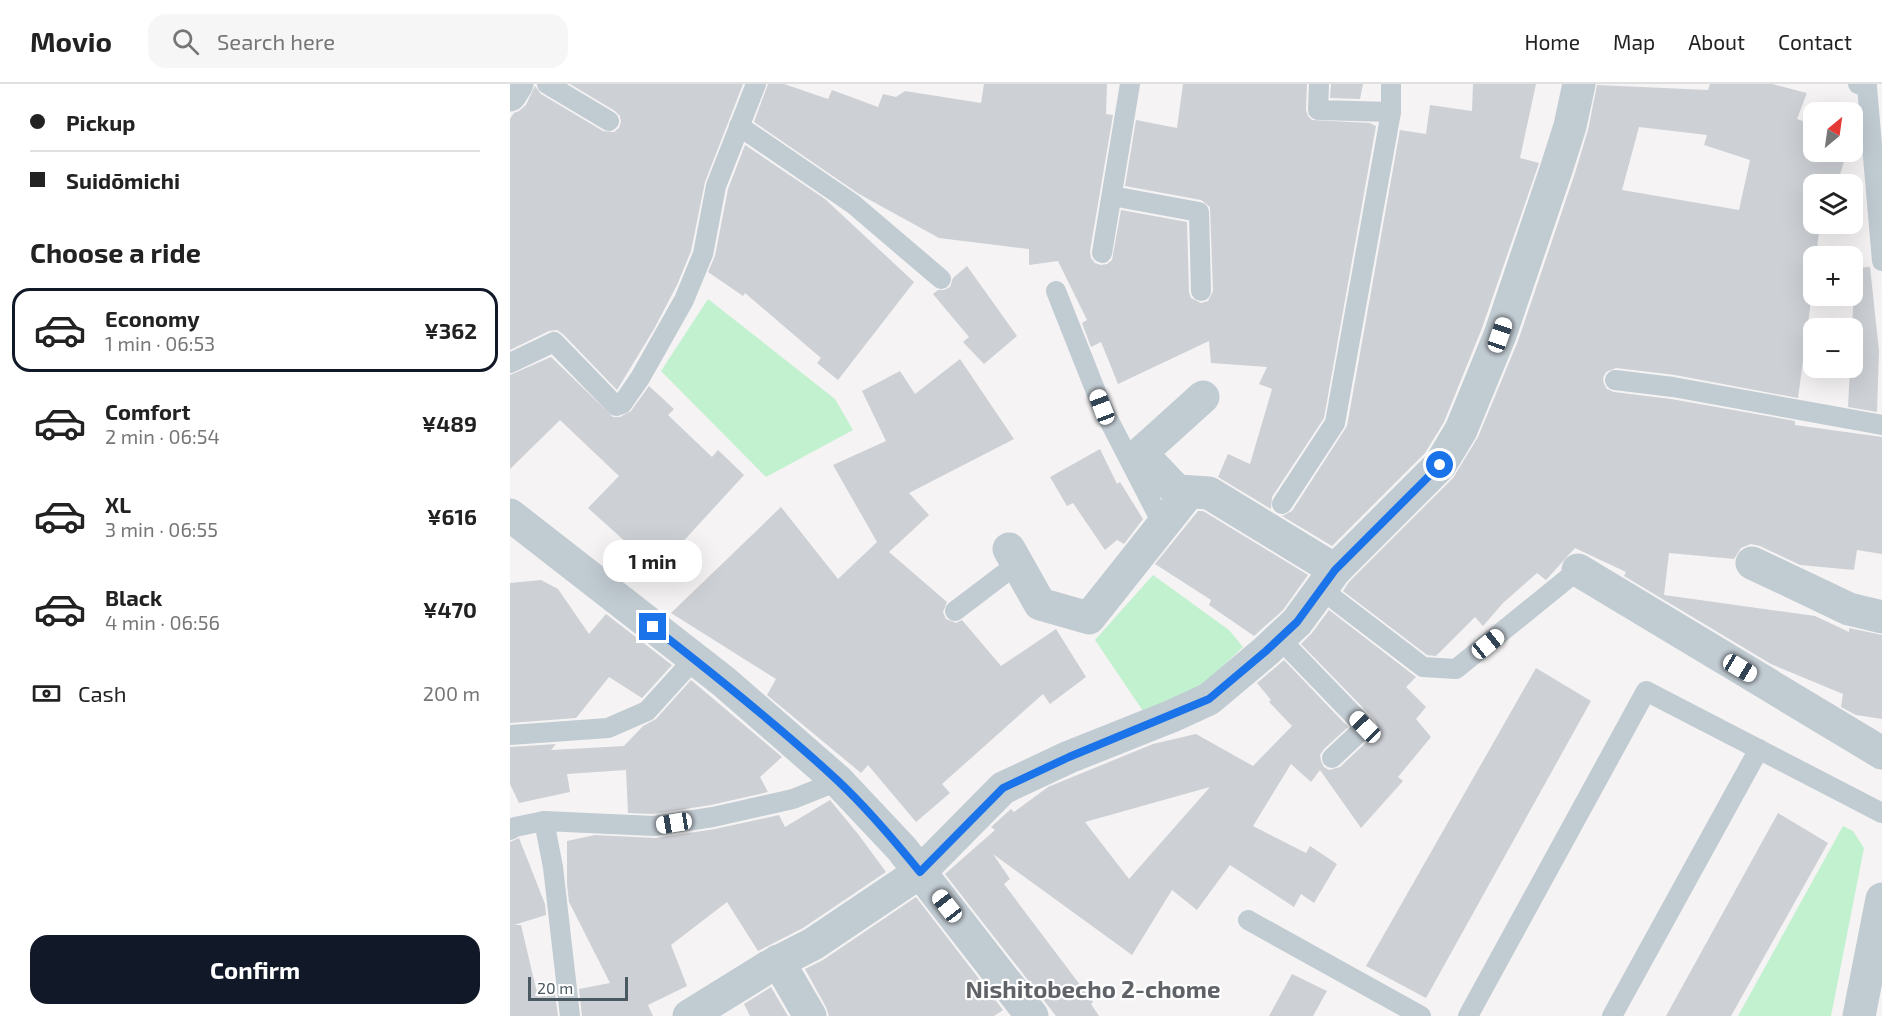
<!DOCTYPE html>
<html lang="en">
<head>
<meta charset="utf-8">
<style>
  body { margin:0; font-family:"Exo 2",sans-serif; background:#f6f6f6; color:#222; height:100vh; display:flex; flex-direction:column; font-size:22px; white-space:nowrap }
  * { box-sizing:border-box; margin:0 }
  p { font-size:20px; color:#767676 }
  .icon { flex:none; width:33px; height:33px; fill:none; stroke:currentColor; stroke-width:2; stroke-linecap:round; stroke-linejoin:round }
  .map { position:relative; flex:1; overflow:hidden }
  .drawer { display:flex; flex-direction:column; background:#fff; width:510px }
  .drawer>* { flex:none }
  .top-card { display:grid; align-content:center; height:132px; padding:0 30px; background:#fff }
  .needle { width:39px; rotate:29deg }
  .controls { position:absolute; left:1293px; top:18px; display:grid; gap:12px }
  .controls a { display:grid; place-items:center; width:60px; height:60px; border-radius:12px; background:#fff; box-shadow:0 6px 24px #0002; font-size:30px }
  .scale { position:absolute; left:18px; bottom:15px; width:100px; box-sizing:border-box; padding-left:6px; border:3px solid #4a5861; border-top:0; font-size:16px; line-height:21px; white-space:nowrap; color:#4a5861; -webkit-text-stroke:4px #fff; paint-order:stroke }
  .end { position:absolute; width:27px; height:27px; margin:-14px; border:8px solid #1a73e8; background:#fff; box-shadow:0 0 0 3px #fff }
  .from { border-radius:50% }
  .bubble { position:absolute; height:42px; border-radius:18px; background:#fff; box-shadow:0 6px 24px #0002; font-size:20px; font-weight:700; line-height:42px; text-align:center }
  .car { position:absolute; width:18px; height:36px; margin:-18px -9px; border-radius:8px; box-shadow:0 0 4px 2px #0007; background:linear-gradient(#fff 24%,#345 0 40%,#fff 0 76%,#345 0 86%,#fff 0) }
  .top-card b { display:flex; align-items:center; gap:21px; height:57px; font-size:22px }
  .top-card b+b { border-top:2px solid #e0e0e0 }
  .top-card i { width:15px; height:15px; background:#222 }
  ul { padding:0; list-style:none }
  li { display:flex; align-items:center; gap:18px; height:84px; margin:0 12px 9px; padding:0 18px; border:3px solid transparent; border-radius:18px }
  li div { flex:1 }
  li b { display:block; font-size:22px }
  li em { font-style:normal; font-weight:700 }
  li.current { border-color:#111827 }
  li>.icon { width:54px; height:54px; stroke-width:1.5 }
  h2 { padding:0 30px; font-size:27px; line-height:72px }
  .pay { display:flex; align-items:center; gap:15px; height:66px; padding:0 30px; font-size:22px }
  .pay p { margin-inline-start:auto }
  .cta { display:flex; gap:12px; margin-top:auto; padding:12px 30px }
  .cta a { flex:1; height:69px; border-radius:18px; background:#111827; color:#fff; font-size:24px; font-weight:700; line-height:69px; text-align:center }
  header { display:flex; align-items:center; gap:36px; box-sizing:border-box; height:84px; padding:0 30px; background:#fff; border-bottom:2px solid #e0e0e0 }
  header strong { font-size:28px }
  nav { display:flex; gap:33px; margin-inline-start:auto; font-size:21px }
  .search { width:420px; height:54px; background:#f6f6f6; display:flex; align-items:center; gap:15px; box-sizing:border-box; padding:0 21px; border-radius:18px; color:#767676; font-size:22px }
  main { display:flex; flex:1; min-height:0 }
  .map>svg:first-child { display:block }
  .green { fill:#c2f1d0 }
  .building { fill:#cdd0d5; fill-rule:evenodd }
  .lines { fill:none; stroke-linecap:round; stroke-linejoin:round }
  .service { stroke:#c1cbd2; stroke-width:20 }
  .minor { stroke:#c1cbd2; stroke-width:33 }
  .route { stroke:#1a73e8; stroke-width:8 }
  .labels { text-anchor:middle; stroke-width:4.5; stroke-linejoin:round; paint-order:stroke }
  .neighbourhood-label { font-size:24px; font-weight:bold; fill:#5f6368; stroke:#fff }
</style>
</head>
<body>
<header>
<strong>Movio</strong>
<div class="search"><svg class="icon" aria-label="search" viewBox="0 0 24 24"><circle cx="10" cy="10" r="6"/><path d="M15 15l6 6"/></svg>Search here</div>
<nav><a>Home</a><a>Map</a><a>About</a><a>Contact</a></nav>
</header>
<main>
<section class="drawer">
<div class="top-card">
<b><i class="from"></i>Pickup</b>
<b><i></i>Suidōmichi</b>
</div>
<h2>Choose a ride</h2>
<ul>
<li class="current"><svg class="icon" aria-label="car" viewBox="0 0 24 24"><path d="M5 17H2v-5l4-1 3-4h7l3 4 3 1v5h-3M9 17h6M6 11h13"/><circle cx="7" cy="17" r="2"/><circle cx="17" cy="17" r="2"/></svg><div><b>Economy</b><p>1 min · 06:53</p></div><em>¥362</em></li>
<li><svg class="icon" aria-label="car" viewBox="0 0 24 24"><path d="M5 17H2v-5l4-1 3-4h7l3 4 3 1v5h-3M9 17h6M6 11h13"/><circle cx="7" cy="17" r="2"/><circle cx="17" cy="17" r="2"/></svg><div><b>Comfort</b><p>2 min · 06:54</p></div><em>¥489</em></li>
<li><svg class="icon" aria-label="car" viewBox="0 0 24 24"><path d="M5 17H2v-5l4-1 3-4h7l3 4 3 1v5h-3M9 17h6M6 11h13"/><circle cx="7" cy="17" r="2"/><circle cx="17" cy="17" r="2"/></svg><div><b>XL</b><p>3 min · 06:55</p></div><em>¥616</em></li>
<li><svg class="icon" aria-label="car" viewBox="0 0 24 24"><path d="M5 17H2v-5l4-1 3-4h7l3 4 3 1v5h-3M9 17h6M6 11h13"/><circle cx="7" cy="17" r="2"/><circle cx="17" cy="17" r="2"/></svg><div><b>Black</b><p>4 min · 06:56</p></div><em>¥470</em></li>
</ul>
<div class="pay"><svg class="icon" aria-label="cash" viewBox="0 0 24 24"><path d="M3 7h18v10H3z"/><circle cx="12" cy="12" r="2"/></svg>Cash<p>200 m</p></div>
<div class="cta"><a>Confirm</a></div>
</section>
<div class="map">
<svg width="1372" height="932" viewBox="0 0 1372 932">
  <rect width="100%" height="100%" fill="#f5f3f3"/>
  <g class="green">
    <polygon points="198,215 325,315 343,346 256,393 151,287"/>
    <polygon points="643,491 719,546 733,563 693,601 635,630 585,556"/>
    <polygon points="1333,742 1343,747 1354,764 1321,932 1228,932"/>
  </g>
  <g class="building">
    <polygon points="60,0 233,0 195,98 181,167 167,201 144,245 107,306 53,250 47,246 39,247 0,266 0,35 4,29 9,27 16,21 25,2 31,10 93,47 104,48 109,44 111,38 110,32 105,27"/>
    <polygon points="258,0 274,0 318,15 322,6 368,23 373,10 386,13 395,7 471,19 474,0 597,0 596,30 603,31 580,167 581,174 585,179 591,181 597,180 602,176 611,126 677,138 679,208 681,214 691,219 698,217 703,207 700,123 691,116 615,102 626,36 667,44 673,0 797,0 796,26 798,32 802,36 860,39 866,42 814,334 762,413 761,425 708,393 718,370 740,380 762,305 749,300 757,283 701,279 699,257 608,300 591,258 581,263 572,239 577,236 548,177 519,181 519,165 429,154 349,110 244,38"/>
    <polygon points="821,0 853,0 850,15 820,14"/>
    <polygon points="963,0 1026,0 1010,74 1029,79 972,244 934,338 915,369 822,462 772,432 782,427 837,342 890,46 916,50 920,21 962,27"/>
    <path d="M 1200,0 L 1262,0 L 1297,9 L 1287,35 L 1304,41 L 1304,68 L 1337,68 L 1327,100 L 1304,100 L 1304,140 L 1314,140 L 1314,141 L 1310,141 L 1306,172 L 1304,172 L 1304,194 L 1288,314 L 1165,291 L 1106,284 L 1096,288 L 1093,294 L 1094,300 L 1097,305 L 1104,308 L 1161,315 L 1285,337 L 1285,341 L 1372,353 L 1372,470 L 1347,466 L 1344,486 L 1290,481 L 1250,462 L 1241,460 L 1231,464 L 1224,475 L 1159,469 L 1154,511 L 1305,532 L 1339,548 L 1339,544 L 1372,551 L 1372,635 L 1346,631 L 1331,623 L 1333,610 L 1261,580 L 1114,492 L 1116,488 L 1065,464 L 1036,496 L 1027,489 L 993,519 L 973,542 L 965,533 L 926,572 L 917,571 L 833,507 L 839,498 L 943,394 L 968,353 L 1008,257 L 1065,89 L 1078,46 L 1087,1 L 1198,6 ZM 1129,43 L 1197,51 L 1194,61 L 1240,76 L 1229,126 L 1112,106 Z"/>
    <polygon points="235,61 315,115 404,198 328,296 307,279 311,274 235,209 233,212 198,188 205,172 218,105"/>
    <polygon points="457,182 507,252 474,280 453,258 459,253 423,210 428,206 434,206 440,203 443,194"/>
    <polygon points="1360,183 1369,267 1367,328 1338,323 1340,284 1342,284 1342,244 1345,184"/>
    <polygon points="41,273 103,333 110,333 121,327 139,302 164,325 158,331 202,373 208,366 234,391 147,486 78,424 109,392 50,336 0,385 0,291"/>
    <polygon points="450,275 504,355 399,409 419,431 379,468 437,518 433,528 436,535 446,539 452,536 491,582 546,545 576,593 540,620 533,610 432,700 440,709 406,738 358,681 351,689 257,611 266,595 161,529 271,423 328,495 367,458 323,381 376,357 352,307 390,287 405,310"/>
    <polygon points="590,365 607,400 610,398 633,435 614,460 607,456 595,466 563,419 557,422 540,393"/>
    <polygon points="688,427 693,427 798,491 773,526 744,552 699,521 701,516 645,480"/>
    <polygon points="31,496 48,505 79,550 96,530 162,581 132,614 99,593 66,634 0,639 0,499"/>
    <path d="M 819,526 L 906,593 L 896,603 L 916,623 L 906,635 L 921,653 L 888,693 L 893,697 L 851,744 L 810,686 L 801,698 L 781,680 L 743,742 L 796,769 L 800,762 L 827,780 L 804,819 L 791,810 L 784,823 L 720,781 L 687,826 L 662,806 L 622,871 L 483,770 L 500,795 L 494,800 L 583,918 L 581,920 L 589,932 L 546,932 L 435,790 L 485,746 L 481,743 L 501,725 L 504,728 L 538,703 L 643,660 L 686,650 L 743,682 L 782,642 L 759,618 L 761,616 L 747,599 L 774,576 L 838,643 L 814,665 L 810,671 L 811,677 L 814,683 L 819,686 L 830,683 L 863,652 L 867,641 L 864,635 L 791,560 L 802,549 ZM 700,703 L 619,795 L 575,738 Z"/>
    <polygon points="1026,584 1081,617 916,914 856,882"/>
    <polygon points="181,596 272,673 250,693 258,708 201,721 143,730 118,729 116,686 57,690 60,708 9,719 0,700 0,663 46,660 41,666 114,662 133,642 146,635"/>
    <polygon points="320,716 348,750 376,788 293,844 248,867 217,818 161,861 177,902 138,921 143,932 72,932 69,905 100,899 59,818 57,800 57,757 85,751 146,754 205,745 269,731 275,743"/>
    <polygon points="1268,729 1318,759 1221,932 1156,932"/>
    <polygon points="9,754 35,820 36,831 4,841 11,841 28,913 45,910 48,932 0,932 0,758"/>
    <polygon points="406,813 493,926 484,932 319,932 316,923 295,885 313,876"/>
    <polygon points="782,890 817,907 803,932 759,932"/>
    <polygon points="261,903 278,932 240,932 234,920"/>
  </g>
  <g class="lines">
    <g class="service">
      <polyline points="37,0 99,37"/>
      <polyline points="809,0 808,26 881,28"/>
      <polyline points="1348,0 1357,3 1372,177"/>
      <polyline points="229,42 343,120 431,195"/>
      <polyline points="602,112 689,128 691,207"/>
      <polyline points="592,169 620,0"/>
      <polyline points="546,207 592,323 653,441"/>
      <polyline points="0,279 44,258 106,322 112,320 130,294 174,216 193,170 206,102 246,0"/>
      <polyline points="1105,296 1163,303 1372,341"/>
      <polyline points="772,420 825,339 881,28 881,0"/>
      <polyline points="811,505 913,583 946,585 1068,486"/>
      <polyline points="445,527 507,480"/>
      <polyline points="769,554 855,643 822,674"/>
      <polyline points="0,651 98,644 137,627 184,575"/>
      <polyline points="34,737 43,783 60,932"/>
      <polyline points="0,746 5,743 34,737 144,742 203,733 283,715 328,697"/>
      <polyline points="738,836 911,932"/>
      <polyline points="958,932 1136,607 1372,729"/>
      <polyline points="1102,932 1249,665"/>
    </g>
    <g class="minor">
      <polyline points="0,11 7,0"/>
      <polyline points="693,313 631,369 667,407 699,409 825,486"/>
      <polyline points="0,431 213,597 328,697 392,765 522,932"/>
      <polyline points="499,465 530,520 579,534 679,408"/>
      <polyline points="1242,479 1339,525 1372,533"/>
      <polyline points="1068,486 1372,669"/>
      <polyline points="268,877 300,932"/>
      <polyline points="179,932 258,883 303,860 410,788 493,704 559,673 662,632 699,615 756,567 787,538 825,486 930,381 951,346 990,251 1047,83 1060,42 1069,0"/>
      <polyline points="1349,932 1372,815"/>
    </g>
  </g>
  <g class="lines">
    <path class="route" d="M 143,543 C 206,592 269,642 327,696 C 357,724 384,756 410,788 L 493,704 L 559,673 L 699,615 L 756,567 L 787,538 L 825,486 L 930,381"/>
  </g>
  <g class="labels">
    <g class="neighbourhood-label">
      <text x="583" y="914">Nishitobecho 2-chome</text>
    </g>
  </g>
</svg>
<div class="controls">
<a><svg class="needle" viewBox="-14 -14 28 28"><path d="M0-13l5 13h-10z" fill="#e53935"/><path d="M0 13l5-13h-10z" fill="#767676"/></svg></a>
<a><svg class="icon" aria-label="layers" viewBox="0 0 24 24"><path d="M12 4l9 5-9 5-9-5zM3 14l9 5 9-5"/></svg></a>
<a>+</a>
<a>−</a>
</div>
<div class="scale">20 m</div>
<i class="end from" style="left:930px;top:381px"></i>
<i class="end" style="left:143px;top:543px"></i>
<div class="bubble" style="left:93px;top:456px;width:99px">1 min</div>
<i class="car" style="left:990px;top:251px;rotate:19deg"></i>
<i class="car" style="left:592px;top:323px;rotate:339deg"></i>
<i class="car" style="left:978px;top:560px;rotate:51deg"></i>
<i class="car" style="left:1230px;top:584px;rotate:121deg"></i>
<i class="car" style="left:855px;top:643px;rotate:316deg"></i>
<i class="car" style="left:164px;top:739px;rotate:261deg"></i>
<i class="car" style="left:437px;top:822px;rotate:322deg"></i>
</div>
</main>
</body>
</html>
